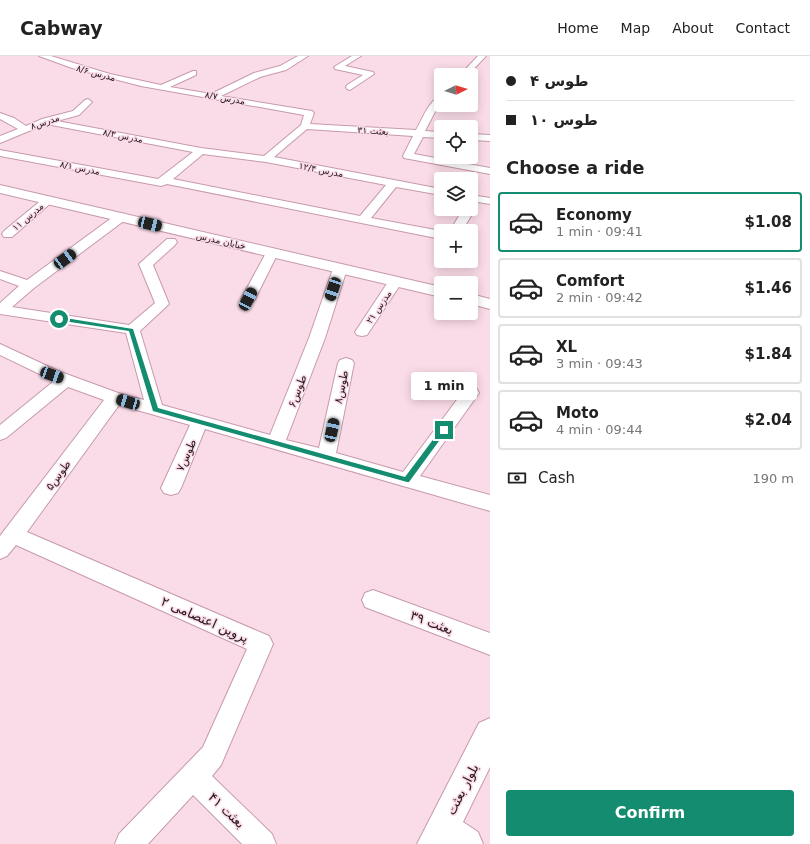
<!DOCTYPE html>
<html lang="en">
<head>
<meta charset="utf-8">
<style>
  body { margin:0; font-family:"DejaVu Sans","Noto Sans Arabic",sans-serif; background:#f6f6f6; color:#222; height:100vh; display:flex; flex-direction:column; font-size:15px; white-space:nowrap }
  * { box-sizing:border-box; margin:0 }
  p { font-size:13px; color:#767676 }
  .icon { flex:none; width:22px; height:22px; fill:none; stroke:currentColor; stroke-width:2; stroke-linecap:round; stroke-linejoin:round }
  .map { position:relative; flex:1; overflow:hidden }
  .drawer { display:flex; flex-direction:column; background:#fff; width:320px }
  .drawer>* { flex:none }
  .banner { display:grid; align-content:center; height:88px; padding:0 16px; background:#fff }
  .needle { width:26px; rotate:85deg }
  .fabs { position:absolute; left:434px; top:12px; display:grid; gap:8px }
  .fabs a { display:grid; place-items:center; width:44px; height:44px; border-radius:4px; background:#fff; box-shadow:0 2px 10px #0003; font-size:20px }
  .end { position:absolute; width:18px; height:18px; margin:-9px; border:5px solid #138c6f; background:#fff; box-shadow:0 0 0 2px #fff }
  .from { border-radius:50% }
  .bubble { position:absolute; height:28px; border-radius:4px; background:#fff; box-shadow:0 2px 10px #0003; font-size:13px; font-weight:700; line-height:28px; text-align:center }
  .car { position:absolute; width:12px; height:24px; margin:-12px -6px; border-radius:5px; box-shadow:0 0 3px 1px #0007; background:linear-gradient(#222 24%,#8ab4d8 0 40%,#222 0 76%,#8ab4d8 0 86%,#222 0) }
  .banner b { display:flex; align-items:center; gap:14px; height:38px; font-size:15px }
  .banner b+b { border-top:1px solid #e0e0e0 }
  .banner i { width:10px; height:10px; background:#222 }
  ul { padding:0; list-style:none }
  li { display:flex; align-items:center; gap:12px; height:60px; margin:0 8px 6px; padding:0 8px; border:2px solid #e0e0e0; border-radius:4px }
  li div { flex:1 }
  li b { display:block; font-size:15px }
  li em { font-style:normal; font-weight:700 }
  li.selected { border-color:#138c6f }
  li>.icon { width:36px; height:36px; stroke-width:1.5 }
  h2 { padding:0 16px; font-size:18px; line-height:48px }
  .pay { display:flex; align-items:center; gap:10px; height:44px; padding:0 16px; font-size:15px }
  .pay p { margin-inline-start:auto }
  .action { display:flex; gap:8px; margin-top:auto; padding:8px 16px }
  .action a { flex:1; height:46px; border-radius:4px; background:#138c6f; color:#fff; font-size:16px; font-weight:700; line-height:46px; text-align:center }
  header { display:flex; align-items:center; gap:24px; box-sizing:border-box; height:56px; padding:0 20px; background:#fff; border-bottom:1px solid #e0e0e0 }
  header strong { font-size:19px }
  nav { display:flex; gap:22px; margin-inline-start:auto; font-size:14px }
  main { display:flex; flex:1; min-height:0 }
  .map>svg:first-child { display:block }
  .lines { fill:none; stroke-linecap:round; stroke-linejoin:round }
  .minor-casing { stroke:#c799ad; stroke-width:2 }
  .secondary-casing { stroke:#c799ad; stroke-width:2 }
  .primary-casing { stroke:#c799ad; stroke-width:2 }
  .minor { fill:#fff; fill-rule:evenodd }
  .secondary { fill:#fff; fill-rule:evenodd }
  .primary { fill:#fff; fill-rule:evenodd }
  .route { fill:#138c6f }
  .labels { text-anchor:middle; stroke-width:3; stroke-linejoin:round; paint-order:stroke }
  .far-street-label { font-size:9px; fill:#27161d; stroke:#fadce8 }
  .street-label { font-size:11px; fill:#27161d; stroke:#fadce8 }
  .near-street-label { font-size:13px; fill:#27161d; stroke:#fadce8 }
</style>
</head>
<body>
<header>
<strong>Cabway</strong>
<nav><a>Home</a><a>Map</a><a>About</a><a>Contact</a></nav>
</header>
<main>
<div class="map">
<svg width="490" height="788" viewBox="0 0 490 788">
  <rect width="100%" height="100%" fill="#fadce8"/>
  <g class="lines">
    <g class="minor-casing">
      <g id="minor">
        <path d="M 39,0 L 51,0 L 110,18 L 161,29 L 193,15 L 196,15 L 196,19 L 170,31 L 211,38 L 254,17 L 280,10 L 298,0 L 308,0 L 286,14 L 260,21 L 221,40 L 312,55 L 314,57 L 310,68 L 416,74 C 422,64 429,44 441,40 L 441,48 L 436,54 L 425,75 L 441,76 L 441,82 L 423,81 L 414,98 L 490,112 L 490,118 L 404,102 L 403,100 L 413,80 L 307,73 L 274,101 L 441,133 L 441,139 L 396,131 L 371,162 L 441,175 L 441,183 L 167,128 L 161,130 L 0,100 L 0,94 L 158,123 L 193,96 L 46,68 L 0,87 L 0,80 L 18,73 L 0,63 L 0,57 L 14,62 L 26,70 L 42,63 L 73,55 L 85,44 L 88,43 L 92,46 L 79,59 L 57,65 L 201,92 L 264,100 L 301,69 L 304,59 L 141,30 L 72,12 ZM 203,98 L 266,106 L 386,129 L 360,160 L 173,123 Z"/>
        <polygon points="352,0 361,0 345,10 373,16 374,18 350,34 347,33 346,31 347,29 363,19 335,13 334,11"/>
        <polygon points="478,0 486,0 468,19 460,19"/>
        <polygon points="471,78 490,79 490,85 471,84"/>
        <polygon points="471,139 490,142 490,148 471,145"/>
        <polygon points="48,141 52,142 54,144 52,146 12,181 4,181 2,178 4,175 44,142"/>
        <polygon points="471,150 475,153 462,175 450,175 463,153 471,153"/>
        <polygon points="121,157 125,158 127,161 125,164 34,232 12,251 129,269 155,247 139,208 167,183 175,183 177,186 175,189 153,209 169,248 140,275 162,349 270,379 309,282 333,213 335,210 345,210 347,213 325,282 286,384 319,392 338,307 340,304 346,302 352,304 354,307 336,397 403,416 465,333 471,332 477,333 479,337 420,420 490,439 490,455 205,373 181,432 178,437 171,439 164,437 161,432 190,369 119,349 27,476 269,580 273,588 221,709 212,720 272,778 276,788 242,788 193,739 148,788 115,788 119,778 203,691 247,593 16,489 7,500 0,503 0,480 104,344 68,331 6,382 0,384 0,369 54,325 0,299 0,288 58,315 121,338 144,344 126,277 0,258 0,247 19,230 0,223 0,215 27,224 117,158"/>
        <polygon points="272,193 277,194 278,197 255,243 253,246 248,247 243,246 241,243 266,197 267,194"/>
        <polygon points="395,222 400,223 402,226 369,276 367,279 362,280 357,279 355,276 390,223"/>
        <polygon points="373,534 490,577 490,599 365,551 362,544 365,537"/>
      </g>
    </g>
    <g class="secondary-casing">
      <g id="secondary">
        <polygon points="0,129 441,231 441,241 0,137"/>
        <polygon points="471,238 490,243 490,253 471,248"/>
      </g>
    </g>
    <g class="primary-casing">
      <polygon id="primary" points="490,662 490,711 463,766 478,776 483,788 417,788 479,667"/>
    </g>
    <use href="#minor" class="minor"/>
    <use href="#secondary" class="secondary"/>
    <use href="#primary" class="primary"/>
  </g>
  <polygon class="route" points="59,261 133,273 158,352 405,421 441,373 446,373 447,374 409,426 407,426 153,355 129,275 57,264 57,261"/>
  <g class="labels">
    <g class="far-street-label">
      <text transform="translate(96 17) rotate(15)" y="3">مدرس ۸/۶</text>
      <text transform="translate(225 42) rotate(10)" y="3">مدرس ۸/۷</text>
      <text transform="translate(45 66) rotate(-18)" y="3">مدرس۸</text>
      <text transform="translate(373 75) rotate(4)" y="3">بعثت ۳۱</text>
      <text transform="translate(123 80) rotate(11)" y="3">مدرس ۸/۳</text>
      <text transform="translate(80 112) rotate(11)" y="3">مدرس ۸/۱</text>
      <text transform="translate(321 114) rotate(11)" y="3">مدرس ۱۲/۴</text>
      <text transform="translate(28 161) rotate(-40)" y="3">مدرس ۱۱</text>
      <text transform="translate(221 185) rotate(13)" y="3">خیابان مدرس</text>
      <text transform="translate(379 251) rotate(-56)" y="3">مدزس ۲۱</text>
    </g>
    <g class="street-label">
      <text transform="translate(341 331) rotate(-78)" y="4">طوس۸</text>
      <text transform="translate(297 335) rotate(-69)" y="4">طوس۶</text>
      <text transform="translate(186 399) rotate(-66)" y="4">طوس۷</text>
      <text transform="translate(58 419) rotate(-54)" y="4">طوس۵</text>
    </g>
    <g class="near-street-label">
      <text transform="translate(205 563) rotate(24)" y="5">پروین اعتصامی ۲</text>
      <text transform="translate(432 566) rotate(21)" y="5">بعثت ۳۹</text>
      <text transform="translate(462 733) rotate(-63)" y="5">بلوار بعثت</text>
      <text transform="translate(227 754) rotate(44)" y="5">بعثت ۴۱</text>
    </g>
  </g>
</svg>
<div class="fabs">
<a><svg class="needle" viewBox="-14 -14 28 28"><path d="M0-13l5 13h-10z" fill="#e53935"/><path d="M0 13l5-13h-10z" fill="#767676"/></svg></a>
<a><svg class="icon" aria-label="locate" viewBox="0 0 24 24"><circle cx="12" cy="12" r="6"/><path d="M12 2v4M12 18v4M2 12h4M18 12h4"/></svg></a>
<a><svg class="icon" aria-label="layers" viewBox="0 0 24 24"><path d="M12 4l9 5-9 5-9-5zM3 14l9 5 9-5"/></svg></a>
<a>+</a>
<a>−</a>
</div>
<i class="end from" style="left:59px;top:263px"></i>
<i class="end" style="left:444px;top:374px"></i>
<div class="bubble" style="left:411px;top:316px;width:66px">1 min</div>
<i class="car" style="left:150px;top:168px;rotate:103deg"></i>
<i class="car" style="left:65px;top:203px;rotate:54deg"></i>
<i class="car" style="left:333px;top:233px;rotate:198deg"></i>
<i class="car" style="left:248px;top:243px;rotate:27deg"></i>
<i class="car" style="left:52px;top:319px;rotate:110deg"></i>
<i class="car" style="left:128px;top:346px;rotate:286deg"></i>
<i class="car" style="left:332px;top:374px;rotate:12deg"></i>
</div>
<section class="drawer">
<div class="banner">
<b><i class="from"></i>طوس ۴</b>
<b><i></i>طوس ۱۰</b>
</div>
<h2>Choose a ride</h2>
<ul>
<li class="selected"><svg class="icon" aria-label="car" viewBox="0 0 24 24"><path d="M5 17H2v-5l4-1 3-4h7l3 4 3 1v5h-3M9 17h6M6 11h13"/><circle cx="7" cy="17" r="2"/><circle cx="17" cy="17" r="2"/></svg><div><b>Economy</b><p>1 min · 09:41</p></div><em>$1.08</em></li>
<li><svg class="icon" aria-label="car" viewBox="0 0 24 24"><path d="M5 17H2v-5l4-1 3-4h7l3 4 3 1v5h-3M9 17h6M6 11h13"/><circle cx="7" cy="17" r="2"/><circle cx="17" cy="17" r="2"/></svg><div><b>Comfort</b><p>2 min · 09:42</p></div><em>$1.46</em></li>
<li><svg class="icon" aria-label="car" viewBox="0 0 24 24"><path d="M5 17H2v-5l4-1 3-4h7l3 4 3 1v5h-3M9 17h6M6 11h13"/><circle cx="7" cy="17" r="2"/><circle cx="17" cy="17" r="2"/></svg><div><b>XL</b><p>3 min · 09:43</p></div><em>$1.84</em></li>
<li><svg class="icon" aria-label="car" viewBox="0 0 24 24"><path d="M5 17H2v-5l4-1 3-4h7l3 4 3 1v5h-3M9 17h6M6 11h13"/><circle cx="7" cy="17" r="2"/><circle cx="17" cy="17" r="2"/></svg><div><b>Moto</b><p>4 min · 09:44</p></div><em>$2.04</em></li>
</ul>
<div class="pay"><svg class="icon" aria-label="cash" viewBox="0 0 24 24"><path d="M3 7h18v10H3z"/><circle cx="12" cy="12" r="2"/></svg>Cash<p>190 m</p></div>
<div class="action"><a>Confirm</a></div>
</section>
</main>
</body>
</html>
